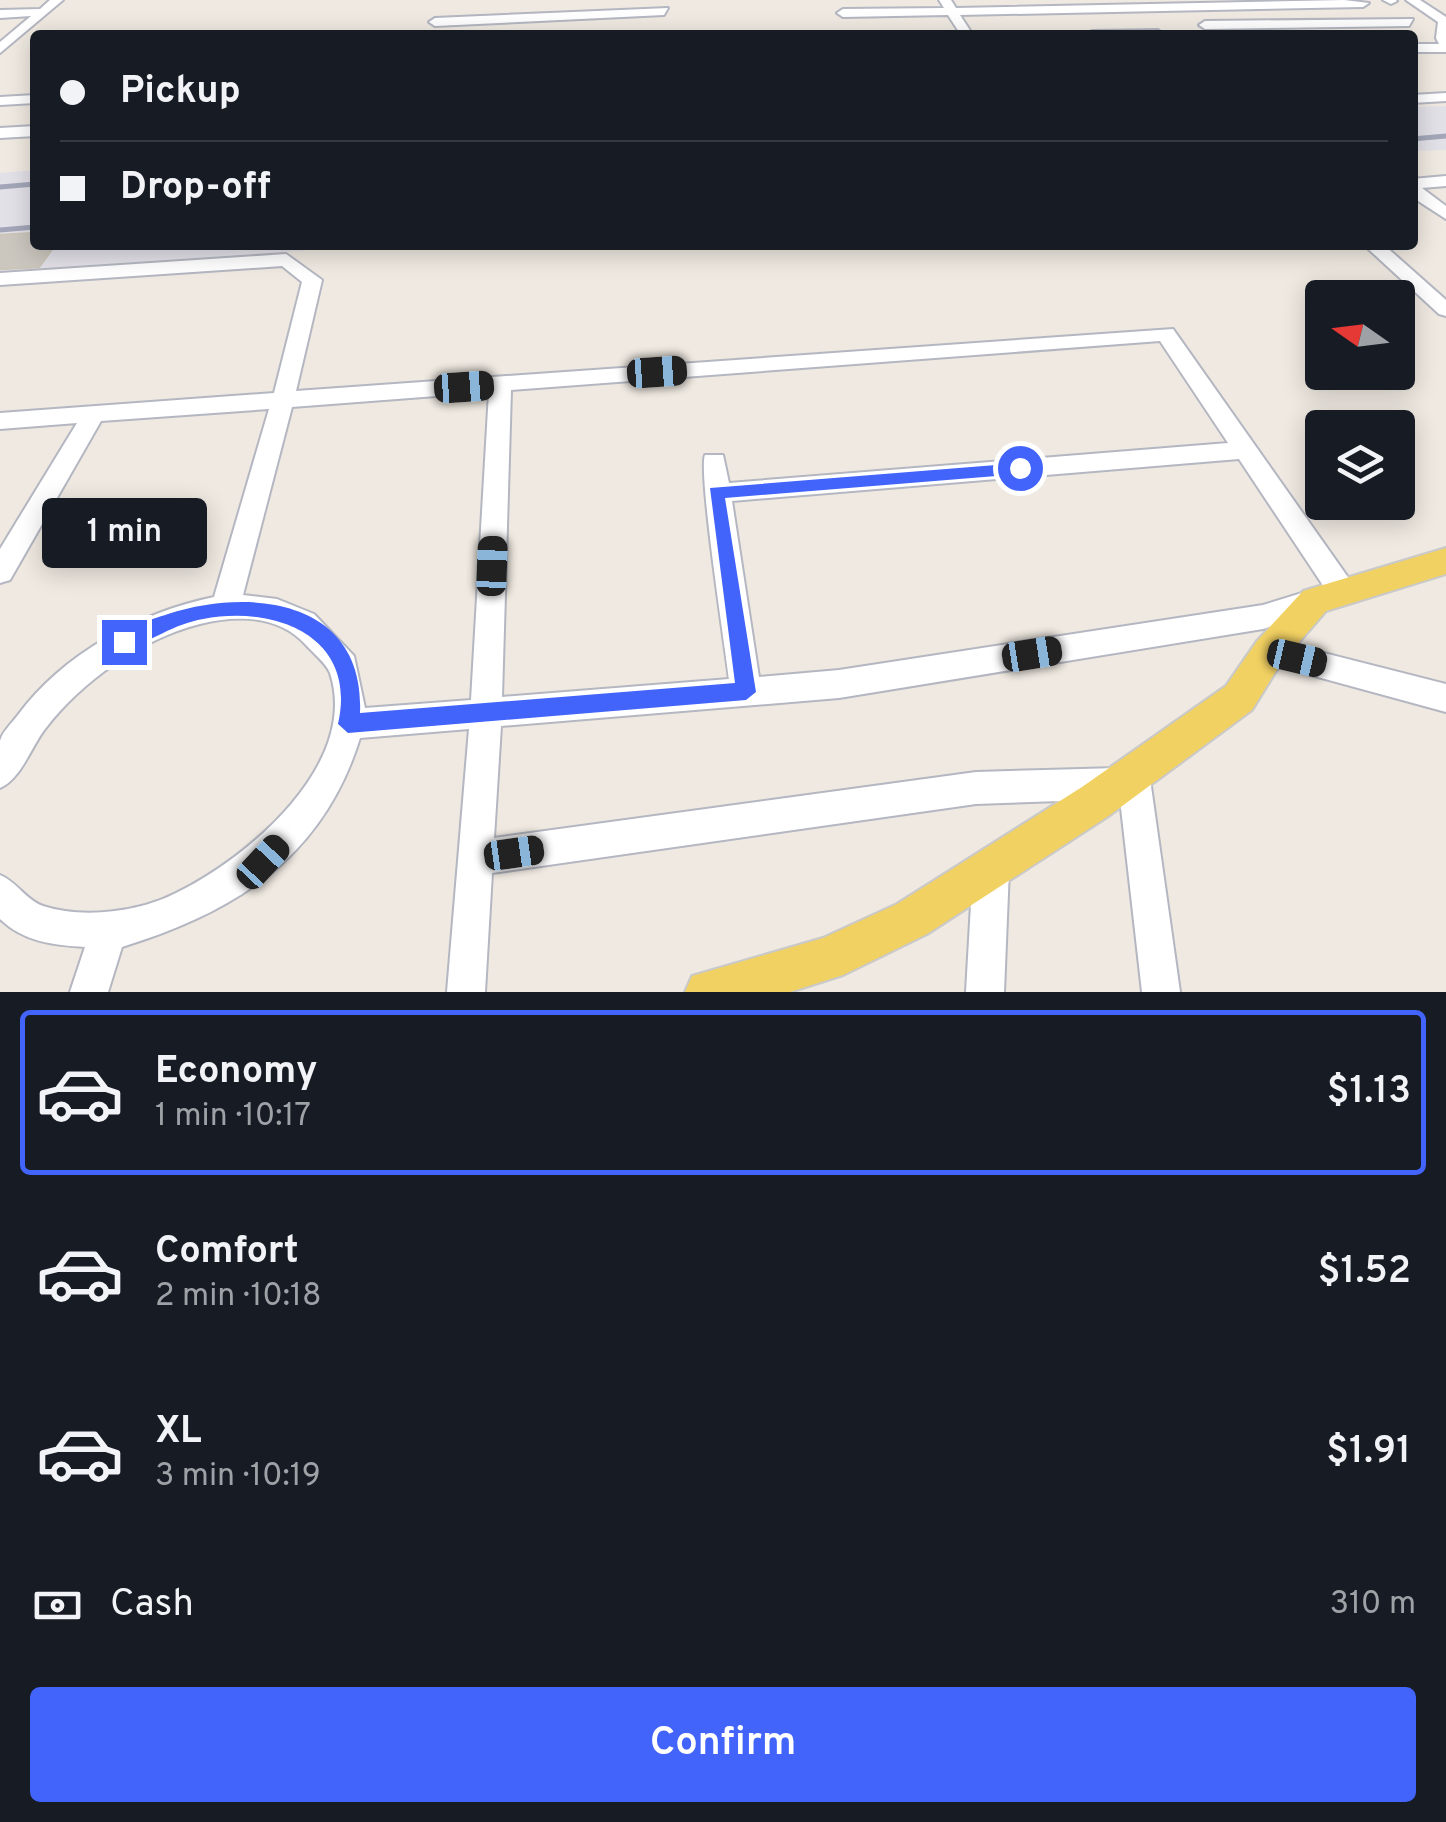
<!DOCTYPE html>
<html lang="en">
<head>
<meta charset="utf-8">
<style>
  body { margin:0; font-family:Overpass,sans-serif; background:#242831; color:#f1f3f6; height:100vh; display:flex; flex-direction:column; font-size:38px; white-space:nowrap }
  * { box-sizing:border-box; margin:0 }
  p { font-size:32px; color:#9ea1a6 }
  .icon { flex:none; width:55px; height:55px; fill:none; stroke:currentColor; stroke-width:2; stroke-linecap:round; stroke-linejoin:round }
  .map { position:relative; height:992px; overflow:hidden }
  .side { display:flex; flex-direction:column; background:#171b24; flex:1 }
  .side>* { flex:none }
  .top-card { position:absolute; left:30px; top:30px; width:1388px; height:220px; border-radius:10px; box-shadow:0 5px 25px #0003; display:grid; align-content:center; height:220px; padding:0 30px; background:#171b24 }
  .needle { width:65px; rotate:284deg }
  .controls { position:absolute; left:1305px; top:280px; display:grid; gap:20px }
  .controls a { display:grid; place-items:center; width:110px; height:110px; border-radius:10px; background:#171b24; box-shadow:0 5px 25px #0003; font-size:50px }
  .end { position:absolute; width:45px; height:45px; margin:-22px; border:12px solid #4264fb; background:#fff; box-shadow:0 0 0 5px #fff }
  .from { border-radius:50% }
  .bubble { position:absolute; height:70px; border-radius:10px; background:#171b24; box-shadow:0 5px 25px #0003; font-size:32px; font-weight:600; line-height:70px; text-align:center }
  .car { position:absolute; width:30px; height:60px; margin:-30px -15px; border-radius:12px; box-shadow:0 0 8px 2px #0007; background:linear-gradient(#222 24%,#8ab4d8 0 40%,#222 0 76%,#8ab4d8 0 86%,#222 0) }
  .top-card b { display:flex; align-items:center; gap:35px; height:95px; font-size:38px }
  .top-card b+b { border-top:2px solid #363941 }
  .top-card i { width:25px; height:25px; background:#f1f3f6 }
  ul { padding:18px 0 0; list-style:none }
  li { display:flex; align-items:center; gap:30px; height:165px; margin:0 20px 15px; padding:0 10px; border:5px solid transparent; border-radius:10px }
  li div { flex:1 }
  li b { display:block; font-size:38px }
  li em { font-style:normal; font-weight:600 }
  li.on { border-color:#4264fb }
  li>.icon { width:90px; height:90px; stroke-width:1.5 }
  .pay { display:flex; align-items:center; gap:25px; height:110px; padding:0 30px; font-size:38px }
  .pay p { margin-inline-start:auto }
  .cta { display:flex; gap:20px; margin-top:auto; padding:20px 30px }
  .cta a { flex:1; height:115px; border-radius:10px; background:#4264fb; color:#fff; font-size:40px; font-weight:600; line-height:115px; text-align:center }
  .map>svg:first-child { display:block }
  .industrial { fill:#e3e1e8 }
  .building { fill:#cbc7bf; stroke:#cbc5ba; stroke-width:2.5 }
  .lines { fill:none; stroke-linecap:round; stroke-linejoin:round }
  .minor-casing { stroke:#b4b7c1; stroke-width:4 }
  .major-casing { stroke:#c9c9c9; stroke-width:4 }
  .minor { fill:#fff; fill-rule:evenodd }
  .major { fill:#f2d163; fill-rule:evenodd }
  .rail { stroke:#a3a6b8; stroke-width:5 }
  .route { fill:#4264fb }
</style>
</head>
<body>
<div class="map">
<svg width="1446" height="992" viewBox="0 0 1446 992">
  <rect width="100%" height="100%" fill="#efe9e1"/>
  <g class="industrial">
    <polygon points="1446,106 1446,150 1413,151 1413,107"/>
    <polygon points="35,170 35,245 365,245 0,278 0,173"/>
  </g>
  <polygon class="building" points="35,233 35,245 55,245 39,267 0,269 0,235"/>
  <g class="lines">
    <g class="minor-casing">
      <g id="minor">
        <polygon points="50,0 63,0 0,53 0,42 31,16 0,18 0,10 40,9"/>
        <polygon points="939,0 951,0 956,8 1344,0 1369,3 1363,7 960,15 973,35 961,35 948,15 843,17 837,13 843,9 944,8"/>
        <polygon points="1383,0 1396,0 1397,1 1391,4"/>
        <polygon points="1406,0 1420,0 1446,17 1446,52 1412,52 1412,44 1439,44 1436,38 1438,22"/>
        <polygon points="668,8 664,15 435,26 429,22 435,18"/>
        <polygon points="1413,19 1409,26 1205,29 1199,25 1205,21"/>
        <polygon points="1158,30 1164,35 1086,35 1092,31"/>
        <polygon points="1446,93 1446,101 1412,103 1412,95"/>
        <polygon points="35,95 35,103 0,105 0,97"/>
        <polygon points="35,126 35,136 0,138 0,128"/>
        <polygon points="1446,176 1446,186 1422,188 1446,206 1446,219 1412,197 1412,179"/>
        <polygon points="1364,245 1384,245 1446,300 1446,316 1439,314"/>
        <path d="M 286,254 L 322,280 L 296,391 L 1173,329 L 1352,583 L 1356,591 L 1352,599 L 1342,602 L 1332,599 L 1239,459 L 732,501 L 759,677 L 839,670 L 1263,605 L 1315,589 L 1325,593 L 1329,601 L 1325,609 L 1263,629 L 839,698 L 501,726 L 494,838 L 976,772 L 1118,768 L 1122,761 L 1133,756 L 1144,761 L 1149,772 L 1180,992 L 1142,992 L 1120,799 L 976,804 L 492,873 L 485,992 L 447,992 L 469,729 L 360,738 C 323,857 236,912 122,947 L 108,992 L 70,992 L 85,947 C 53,945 24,942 0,919 L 0,875 C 17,882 26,900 43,906 C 83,919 139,912 176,893 C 248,858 360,764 330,673 C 326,663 313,653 306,645 C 279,615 237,615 200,624 C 141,639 82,681 45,729 C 31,747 21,779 0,788 C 0,774 0,755 0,741 C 2,732 12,723 18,715 C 63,654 140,612 214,597 L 269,409 L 101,421 L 10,580 L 0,583 L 0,549 L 77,423 L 0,429 L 0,413 L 274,393 L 302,282 L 282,266 L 0,285 L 0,273 ZM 1160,341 L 1228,443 L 729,483 L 723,455 L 705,455 C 698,471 725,646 729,679 L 502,697 L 511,390 ZM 489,392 L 471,700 L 365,708 L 354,656 L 314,614 L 277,599 L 243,595 L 292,407 Z"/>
        <polygon points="1269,639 1446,684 1446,712 1259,661 1254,652 1259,643"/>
        <polygon points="991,851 1003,857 1009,869 1004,992 966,992 973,869 979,857"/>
      </g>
    </g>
    <g class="major-casing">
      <polygon id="major" points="1446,548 1446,574 1326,611 1281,663 1252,710 1110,815 927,934 843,975 790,992 685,992 692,976 823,938 897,904 1082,787 1226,686 1257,641 1303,591"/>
    </g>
    <use href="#minor" class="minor"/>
    <use href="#major" class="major"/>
    <g class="rail">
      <polyline points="1412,139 1446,136"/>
      <polyline points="0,187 35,184"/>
      <polyline points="0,230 35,227"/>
    </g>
  </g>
  <path class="route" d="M 1020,463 L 1028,468 L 1020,474 L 725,498 L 756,692 L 746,700 L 348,733 L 338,724 C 358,636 275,605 203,619 C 174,624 151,641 124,651 L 115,642 C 124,626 150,620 168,614 C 252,587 365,600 360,713 L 735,683 L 710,488 Z"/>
</svg>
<div class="controls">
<a><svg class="needle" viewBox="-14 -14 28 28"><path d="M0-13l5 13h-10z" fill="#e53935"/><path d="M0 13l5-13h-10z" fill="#9ea1a6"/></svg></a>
<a><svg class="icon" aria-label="layers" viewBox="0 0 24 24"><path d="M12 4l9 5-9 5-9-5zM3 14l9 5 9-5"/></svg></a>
</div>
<i class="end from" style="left:1020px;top:468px"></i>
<i class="end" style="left:124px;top:642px"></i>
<div class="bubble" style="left:42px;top:498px;width:165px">1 min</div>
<i class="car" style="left:657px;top:372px;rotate:86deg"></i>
<i class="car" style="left:464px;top:387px;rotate:86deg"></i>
<i class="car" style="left:492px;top:566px;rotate:2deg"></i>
<i class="car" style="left:1032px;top:654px;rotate:81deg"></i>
<i class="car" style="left:1297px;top:658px;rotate:103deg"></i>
<i class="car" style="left:514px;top:853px;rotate:82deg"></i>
<i class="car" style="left:263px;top:862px;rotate:43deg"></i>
<div class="top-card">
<b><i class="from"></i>Pickup</b>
<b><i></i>Drop-off</b>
</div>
</div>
<section class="side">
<ul>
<li class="on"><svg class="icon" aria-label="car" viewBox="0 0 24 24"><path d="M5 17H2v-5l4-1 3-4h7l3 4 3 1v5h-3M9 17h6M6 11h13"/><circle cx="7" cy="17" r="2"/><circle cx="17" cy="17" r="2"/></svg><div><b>Economy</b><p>1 min · 10:17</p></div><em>$1.13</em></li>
<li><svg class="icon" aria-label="car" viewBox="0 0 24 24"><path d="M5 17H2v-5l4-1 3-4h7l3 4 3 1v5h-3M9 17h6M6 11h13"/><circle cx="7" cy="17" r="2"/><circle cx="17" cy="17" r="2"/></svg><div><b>Comfort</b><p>2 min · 10:18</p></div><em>$1.52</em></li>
<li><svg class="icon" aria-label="car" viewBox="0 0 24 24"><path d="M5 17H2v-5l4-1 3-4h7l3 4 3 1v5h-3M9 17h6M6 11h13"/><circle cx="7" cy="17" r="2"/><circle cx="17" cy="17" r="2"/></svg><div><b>XL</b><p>3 min · 10:19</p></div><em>$1.91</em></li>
</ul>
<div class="pay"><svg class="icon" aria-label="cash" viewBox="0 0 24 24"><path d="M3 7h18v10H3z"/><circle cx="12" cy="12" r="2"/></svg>Cash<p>310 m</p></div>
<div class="cta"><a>Confirm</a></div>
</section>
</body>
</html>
